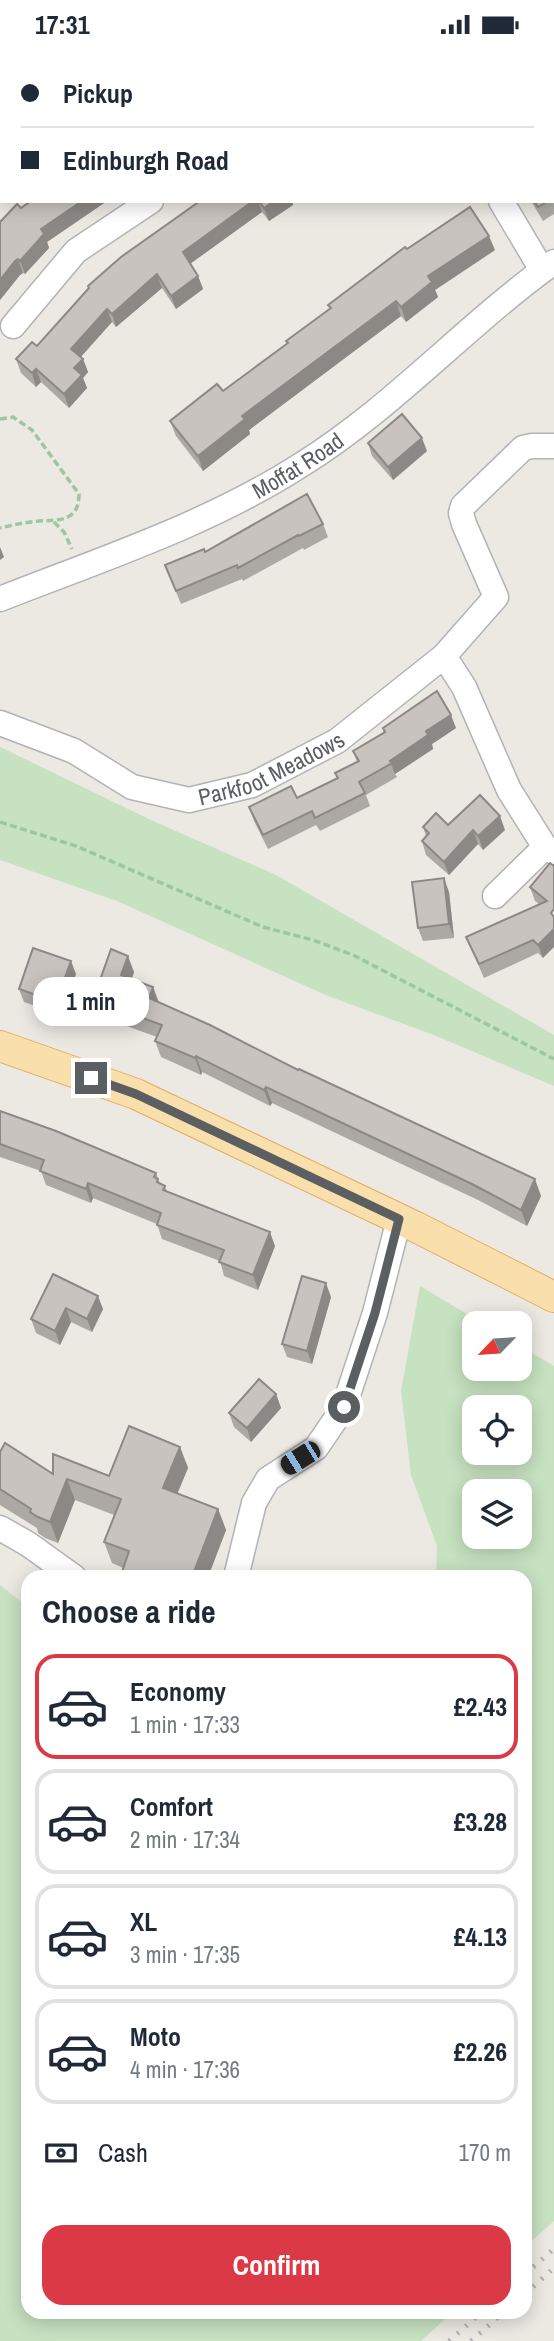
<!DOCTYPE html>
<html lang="en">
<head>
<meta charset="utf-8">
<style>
  body { margin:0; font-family:"Archivo Narrow",sans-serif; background:#f6f6f7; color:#1f2937; height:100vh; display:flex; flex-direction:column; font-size:26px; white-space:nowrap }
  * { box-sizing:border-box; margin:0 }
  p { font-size:23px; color:#747a83 }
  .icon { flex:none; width:38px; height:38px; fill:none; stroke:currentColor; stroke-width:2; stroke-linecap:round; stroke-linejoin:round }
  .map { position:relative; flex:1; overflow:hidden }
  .sheet { position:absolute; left:21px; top:1521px; width:511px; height:749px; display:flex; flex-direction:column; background:#fff; border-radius:21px; box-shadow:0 4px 18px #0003 }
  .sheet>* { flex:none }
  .top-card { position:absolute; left:0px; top:0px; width:555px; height:154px; box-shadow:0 4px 18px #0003; display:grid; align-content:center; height:154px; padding:0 21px; background:#fff }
  .needle { width:46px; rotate:245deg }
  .controls { position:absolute; left:462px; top:1262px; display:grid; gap:14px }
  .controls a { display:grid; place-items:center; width:70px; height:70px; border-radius:14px; background:#fff; box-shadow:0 4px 18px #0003; font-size:35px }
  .end { position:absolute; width:32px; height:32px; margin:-16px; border:9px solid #5b5f62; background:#fff; box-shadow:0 0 0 4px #fff }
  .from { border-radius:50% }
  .bubble { position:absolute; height:49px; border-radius:21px; background:#fff; box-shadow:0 4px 18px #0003; font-size:23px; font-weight:700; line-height:49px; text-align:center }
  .car { position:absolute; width:21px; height:42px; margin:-21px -10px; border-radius:9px; box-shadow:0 0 5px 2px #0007; background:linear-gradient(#222 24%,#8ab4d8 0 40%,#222 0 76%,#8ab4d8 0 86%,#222 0) }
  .top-card b { display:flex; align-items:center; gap:24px; height:66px; font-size:26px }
  .top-card b+b { border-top:2px solid #e0e1e3 }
  .top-card i { width:18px; height:18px; background:#1f2937 }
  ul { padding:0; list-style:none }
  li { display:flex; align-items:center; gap:21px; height:105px; margin:0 14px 10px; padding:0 7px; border:4px solid #e0e1e3; border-radius:21px }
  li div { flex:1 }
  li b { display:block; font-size:26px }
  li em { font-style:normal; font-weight:700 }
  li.on { border-color:#dc3946 }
  li>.icon { width:63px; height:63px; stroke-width:1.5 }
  h2 { padding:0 21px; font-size:32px; line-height:84px }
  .pay { display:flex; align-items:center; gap:18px; height:77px; padding:0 21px; font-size:26px }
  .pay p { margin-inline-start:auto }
  .primary-button { display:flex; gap:14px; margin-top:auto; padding:14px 21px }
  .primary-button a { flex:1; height:80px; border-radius:21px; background:#dc3946; color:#fff; font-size:28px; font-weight:700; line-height:80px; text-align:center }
  .status { display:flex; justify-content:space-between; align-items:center; height:49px; padding:0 35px; background:#fff; direction:ltr }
  .status svg { height:19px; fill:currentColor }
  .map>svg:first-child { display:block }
  .green { fill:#c6e2c0; fill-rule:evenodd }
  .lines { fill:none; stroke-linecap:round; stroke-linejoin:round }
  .minor-casing { stroke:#b0b4b7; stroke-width:27 }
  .major-casing { stroke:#e6ab61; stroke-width:32 }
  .path { stroke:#9dc7a2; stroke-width:3.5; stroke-dasharray:7 3.5; stroke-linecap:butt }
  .minor { stroke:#fff; stroke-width:24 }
  .major { stroke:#f9dfab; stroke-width:30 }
  .rail { stroke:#afb0b0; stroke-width:5; stroke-dasharray:2 9; stroke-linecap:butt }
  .wall { fill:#aca8a4 }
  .shaded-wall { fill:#8c8886 }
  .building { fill:#c8c3bf; stroke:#8c8886; stroke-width:2 }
  .route { stroke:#5b5f62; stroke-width:9 }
  .labels { text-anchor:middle; stroke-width:6; stroke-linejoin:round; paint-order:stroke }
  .street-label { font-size:23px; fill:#5b5f62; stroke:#fff }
</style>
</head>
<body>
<div class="status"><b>17:31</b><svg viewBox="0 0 49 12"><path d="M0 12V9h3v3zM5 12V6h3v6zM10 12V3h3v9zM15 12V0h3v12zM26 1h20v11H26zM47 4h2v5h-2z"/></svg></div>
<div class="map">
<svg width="554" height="2292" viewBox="0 0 554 2292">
  <rect width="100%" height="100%" fill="#ece8e2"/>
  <g class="green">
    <polygon points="0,698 153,772 276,826 554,986 554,1037 434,986 328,947 117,852 0,811"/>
    <path d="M 420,1237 L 482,1274 L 474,1274 L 474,1320 L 520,1320 L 520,1297 L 554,1317 L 554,2172 L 525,2198 L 525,1528 L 436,1528 L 437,1497 L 411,1426 L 401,1342 ZM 520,1358 L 520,1404 L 474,1404 L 474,1358 ZM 474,1442 L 520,1442 L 520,1488 L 474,1488 Z"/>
    <polygon points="0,1536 28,1558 28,2263 453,2263 421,2292 0,2292"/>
  </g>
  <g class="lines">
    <g class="minor-casing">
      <g id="minor">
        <polyline points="411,0 412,2"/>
        <polyline points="379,2 381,0"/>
        <polyline points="501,152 542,221"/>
        <polyline points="13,277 76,202 151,152"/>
        <path id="s1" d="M 0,550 C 102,510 209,475 301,416 C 393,359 466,276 554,213"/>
        <polyline points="444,607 464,638 509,741 545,798 554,803"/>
        <path id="s2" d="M 0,674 L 74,702 L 132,738 L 189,751 L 252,736 L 337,692 L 444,607 L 496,548 L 464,475 L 461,464 L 463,457 L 523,399 L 532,397 L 554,397"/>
        <polyline points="495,847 545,798"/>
        <polyline points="0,1479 28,1495 74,1528"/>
        <polyline points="236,1528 254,1454 268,1430 316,1399 344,1358 375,1264 399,1170"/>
      </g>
    </g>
    <g class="major-casing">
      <polyline id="major" points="0,997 136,1045 416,1178 554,1248"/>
    </g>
    <g class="path">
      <path d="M 0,370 L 13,368 L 32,381 L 79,445 C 79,473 59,471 39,472 C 26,473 13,476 0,479"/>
      <polyline points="54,473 64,483 72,500"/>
      <polyline points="0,773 76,797 263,878 313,891 353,906 554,1010"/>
    </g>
    <use href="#minor" class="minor"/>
    <use href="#major" class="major"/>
    <g class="rail">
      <polyline points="525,2225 554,2200"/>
      <polyline points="525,2245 554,2219"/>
      <polyline points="449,2292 482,2263"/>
      <polyline points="471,2292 504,2263"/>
    </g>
  </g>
  <g class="wall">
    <polygon points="467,0 487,0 486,2 469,2"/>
    <polygon points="554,101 554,165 543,172 531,152 553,152 553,102"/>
    <polygon points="31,152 107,152 47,193 49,199 25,225 23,224 20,226 0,251 0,173"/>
    <polygon points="200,152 292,152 293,156 269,172 262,163 190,215 198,227 203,240 176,260 162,239 116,278 112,273 81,308 83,310 88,323 83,329 87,339 69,359 41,333 36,338 21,324 16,310 37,297 88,239 88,237"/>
    <polygon points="407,200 495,201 435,241 438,248 406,273 401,267 249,381 250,385 203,422 176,387 170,372 223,342 287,295 286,292 330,260 328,256"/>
    <polygon points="368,394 427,402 393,431 372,407"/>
    <polygon points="323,475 328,488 304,501 303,499 243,532 242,530 181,555 165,516 205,503"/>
    <polygon points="383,679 456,679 432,695 433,700 395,725 397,728 366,746 370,757 320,782 316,776 268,800 254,772 249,758 297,749 337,729 357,713 353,702 384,684"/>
    <polygon points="448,776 505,781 483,801 478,795 449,826 426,806 422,792 426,787 423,778"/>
    <polygon points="550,814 543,909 538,904 484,929 466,888 539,855 535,852 530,838"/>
    <polygon points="449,843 454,889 423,892 418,879"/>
    <polygon points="134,923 132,930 153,938 158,953 541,1147 527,1177 478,1151 272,1054 270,1057 202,1023 201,1026 161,1008 155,992 157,988 99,967 93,951"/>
    <polygon points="76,925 61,966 24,953 19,940"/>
    <polygon points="0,1062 156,1124 160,1135 165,1137 167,1143 275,1197 258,1241 224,1227 220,1212 162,1190 157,1175 93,1149 91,1154 46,1136 41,1122 0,1108"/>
    <polygon points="53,1225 103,1260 92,1283 71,1273 60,1296 36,1284 31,1270"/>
    <polygon points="331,1248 312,1315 287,1308 282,1295"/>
    <polygon points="276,1345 281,1359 251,1393 234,1378 229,1364"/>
    <polygon points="180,1398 188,1419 177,1444 218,1460 226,1481 208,1528 122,1528 121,1526 123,1519 112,1514 104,1493 114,1466 75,1451 58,1494 45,1489 38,1484 37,1479 0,1456 0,1403 53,1425 109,1427"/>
  </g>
  <g class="shaded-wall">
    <polygon points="311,0 335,0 333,2 308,2"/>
    <polygon points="477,0 487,0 486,2 478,2"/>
    <polygon points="82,152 107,152 47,193 49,199 25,225 20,212 41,180"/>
    <polygon points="253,152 258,152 262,163 187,217 183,203"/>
    <polygon points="274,152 292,152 293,156 269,172 264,159"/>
    <polygon points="489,187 495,201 435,241 438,248 406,273 401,258 428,227"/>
    <polygon points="18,210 23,224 20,226 0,251 0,231 15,212"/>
    <polygon points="157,225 162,239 116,278 112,265"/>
    <polygon points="198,227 203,240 176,260 171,247"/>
    <polygon points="396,252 401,267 249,381 250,385 203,422 198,407 242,367"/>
    <polygon points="107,260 112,273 76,313 71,300"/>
    <polygon points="83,310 88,323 83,329 87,339 69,359 64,345 74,319"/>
    <polygon points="36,320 41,333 36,338 32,324"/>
    <polygon points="422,389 427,402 393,431 388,418"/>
    <polygon points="0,498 4,508 0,511"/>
    <polygon points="451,666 456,679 432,695 433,700 395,725 390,712 426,682"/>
    <polygon points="500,767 505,781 483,801 478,787"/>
    <polygon points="473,781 478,795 449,826 444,813"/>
    <polygon points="444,829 449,843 454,889 449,875"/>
    <polygon points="554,880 554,898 543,909 538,896"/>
    <polygon points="128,907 134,923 127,943 121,926"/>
    <polygon points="71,912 76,925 61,966 56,953"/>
    <polygon points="153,938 159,954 149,949"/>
    <polygon points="196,1007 202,1023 201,1026 195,1009"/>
    <polygon points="266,1038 272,1054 270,1057 264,1041"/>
    <polygon points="535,1130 541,1147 527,1177 521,1161"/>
    <polygon points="88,1134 93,1149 91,1154 86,1140"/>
    <polygon points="270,1183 275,1197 258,1241 253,1226"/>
    <polygon points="326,1234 331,1248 312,1315 307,1302"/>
    <polygon points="98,1247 103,1260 92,1283 87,1270"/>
    <polygon points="66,1259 71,1273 60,1296 55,1282"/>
    <polygon points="276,1345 281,1359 251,1393 247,1379"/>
    <polygon points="180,1398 188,1419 171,1460 163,1439"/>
    <polygon points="67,1430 75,1451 58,1494 50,1473"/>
    <polygon points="218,1460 226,1481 208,1528 192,1528"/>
  </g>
  <g class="building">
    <polygon points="237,0 311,0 308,2 234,2"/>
    <polygon points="554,101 554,149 553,150 553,102"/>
    <polygon points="31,152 82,152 41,180 44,185 20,212 18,210 15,212 0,231 0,173 17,155 21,159"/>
    <polygon points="200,152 253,152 183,203 198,227 171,247 157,225 112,265 107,260 71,300 83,310 74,319 82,326 64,345 36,320 32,324 16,310 32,293 37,297 89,239 88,237 121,208"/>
    <polygon points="259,152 274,152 264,159"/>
    <polygon points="534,152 548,152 538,158"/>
    <polygon points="470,158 489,187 428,227 432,233 401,258 396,252 242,367 245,370 198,407 170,372 217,335 223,342 288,294 286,292 331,259 328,256 405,198 407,200"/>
    <polygon points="402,365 422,389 388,418 368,394"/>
    <polygon points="307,445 323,475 299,487 298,486 238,519 237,516 176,542 165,516 204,500 205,503"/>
    <polygon points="437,642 451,666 426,682 428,686 390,712 392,714 359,733 365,744 315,769 312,762 263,786 249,758 291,737 297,749 338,729 335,724 359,712 353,702 385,683 383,679"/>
    <polygon points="480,746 500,767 478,787 473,781 444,813 422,792 429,784 423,778 436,764 448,776"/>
    <polygon points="550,814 554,817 554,860 551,864 554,868 554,880 538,896 533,891 479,915 466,888 547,852 530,838"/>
    <polygon points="444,829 449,875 418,879 412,833"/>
    <polygon points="33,899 71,912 56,953 19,940"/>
    <polygon points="111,900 128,907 121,926 153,938 149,949 210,976 298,1021 299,1020 535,1130 521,1161 472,1135 266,1038 264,1041 196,1007 195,1009 155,992 162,976 93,951"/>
    <polygon points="0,1062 56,1082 156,1124 154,1128 158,1130 157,1133 165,1137 163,1141 270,1183 253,1226 219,1213 224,1201 157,1176 161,1164 88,1134 86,1140 40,1122 44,1111 0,1095"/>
    <polygon points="53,1225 98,1247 87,1270 66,1259 55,1282 31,1270"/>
    <polygon points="302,1227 326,1234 307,1302 282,1295"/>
    <polygon points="259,1330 276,1345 247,1379 229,1364"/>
    <polygon points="129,1377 180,1398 163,1439 218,1460 192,1528 127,1528 121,1526 129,1502 104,1493 121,1450 67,1430 50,1473 38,1468 30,1463 31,1460 0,1440 0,1403 5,1394 53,1425 53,1405 109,1427"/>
  </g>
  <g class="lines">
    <polyline class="route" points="91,1029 136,1045 399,1170 375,1264 344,1358"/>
  </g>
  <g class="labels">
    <g class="street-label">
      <text dy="8" stroke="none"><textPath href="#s1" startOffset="327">Moffat Road</textPath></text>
      <text dy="8" stroke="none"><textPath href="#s2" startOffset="294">Parkfoot Meadows</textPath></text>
    </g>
  </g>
</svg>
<div class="controls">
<a><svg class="needle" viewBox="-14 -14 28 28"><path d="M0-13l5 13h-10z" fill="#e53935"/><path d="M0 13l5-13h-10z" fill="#747a83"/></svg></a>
<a><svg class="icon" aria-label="locate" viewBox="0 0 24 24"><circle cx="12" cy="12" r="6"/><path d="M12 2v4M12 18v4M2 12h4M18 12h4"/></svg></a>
<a><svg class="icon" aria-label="layers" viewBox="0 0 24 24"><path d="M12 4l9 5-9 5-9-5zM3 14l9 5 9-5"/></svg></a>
</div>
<i class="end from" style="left:344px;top:1358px"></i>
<i class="end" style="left:91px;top:1029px"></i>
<div class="bubble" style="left:33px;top:928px;width:116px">1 min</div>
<i class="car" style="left:300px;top:1409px;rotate:238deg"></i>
<div class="top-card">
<b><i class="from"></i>Pickup</b>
<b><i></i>Edinburgh Road</b>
</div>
<section class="sheet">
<h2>Choose a ride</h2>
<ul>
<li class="on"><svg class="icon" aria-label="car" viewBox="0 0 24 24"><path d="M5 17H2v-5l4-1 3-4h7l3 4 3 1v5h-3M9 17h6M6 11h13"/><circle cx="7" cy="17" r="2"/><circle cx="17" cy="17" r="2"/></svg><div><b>Economy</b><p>1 min · 17:33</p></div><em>£2.43</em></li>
<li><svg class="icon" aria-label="car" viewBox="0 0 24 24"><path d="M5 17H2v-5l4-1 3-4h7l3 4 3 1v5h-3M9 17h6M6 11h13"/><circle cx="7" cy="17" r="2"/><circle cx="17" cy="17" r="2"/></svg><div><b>Comfort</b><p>2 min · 17:34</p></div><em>£3.28</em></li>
<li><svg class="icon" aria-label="car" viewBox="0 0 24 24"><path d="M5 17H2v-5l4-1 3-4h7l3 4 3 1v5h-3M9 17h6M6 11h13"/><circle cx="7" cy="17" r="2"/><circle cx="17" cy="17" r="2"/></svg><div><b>XL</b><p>3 min · 17:35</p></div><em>£4.13</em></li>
<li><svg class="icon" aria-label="car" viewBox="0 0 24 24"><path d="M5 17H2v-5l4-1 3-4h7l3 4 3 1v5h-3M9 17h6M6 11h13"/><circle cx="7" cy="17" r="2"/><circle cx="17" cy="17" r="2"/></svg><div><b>Moto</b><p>4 min · 17:36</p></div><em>£2.26</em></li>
</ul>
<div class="pay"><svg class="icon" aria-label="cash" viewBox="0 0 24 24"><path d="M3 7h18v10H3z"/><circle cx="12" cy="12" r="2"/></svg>Cash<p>170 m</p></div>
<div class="primary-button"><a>Confirm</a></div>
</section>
</div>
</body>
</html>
